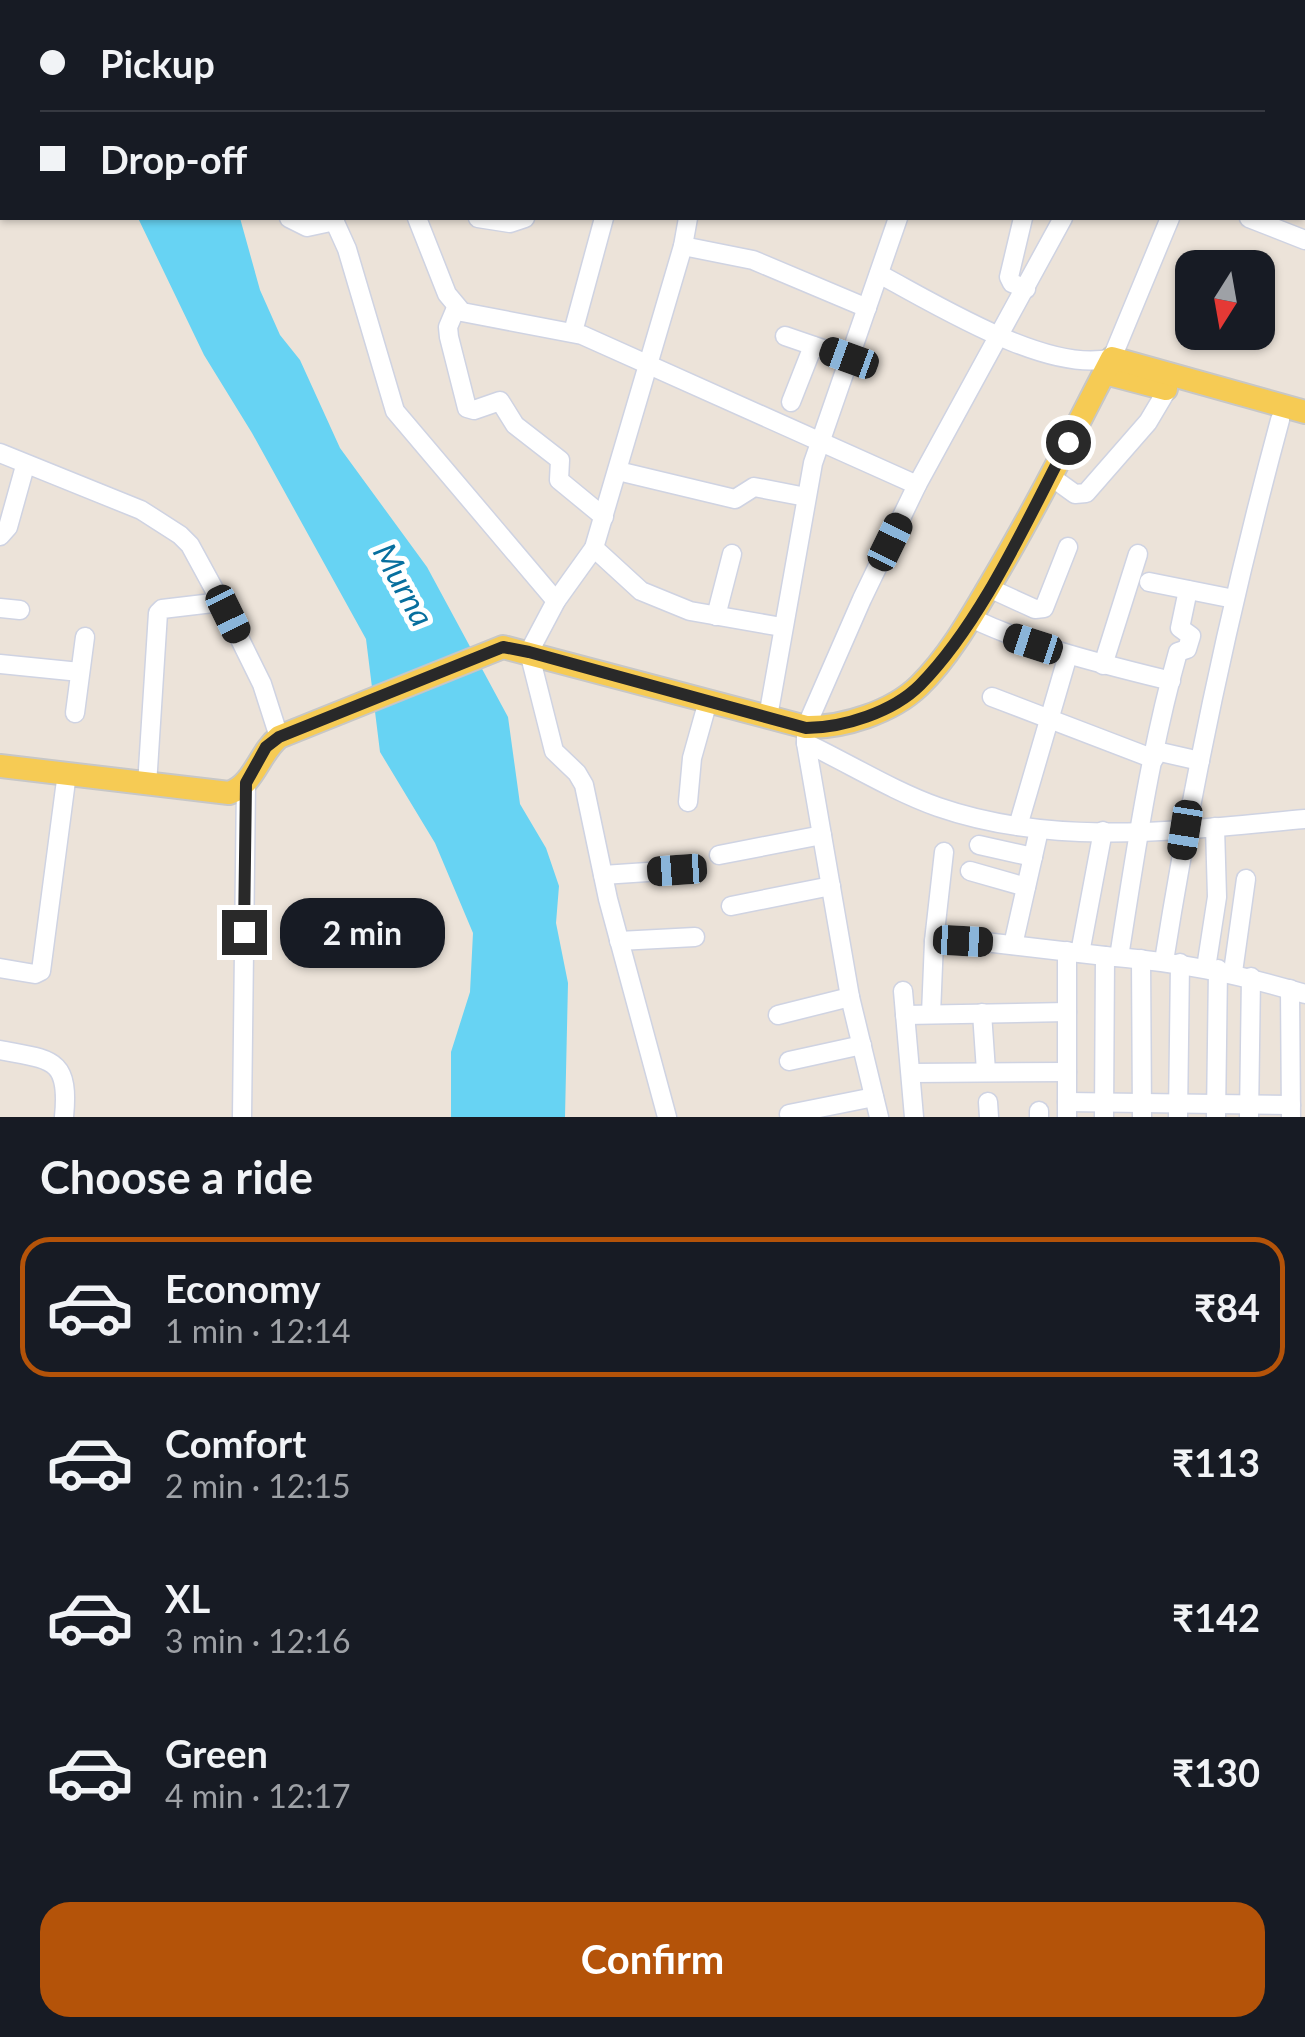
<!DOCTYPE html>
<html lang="en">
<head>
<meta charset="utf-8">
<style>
  body { margin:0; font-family:Lato,sans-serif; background:#20242c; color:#f1f3f6; height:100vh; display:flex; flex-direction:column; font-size:38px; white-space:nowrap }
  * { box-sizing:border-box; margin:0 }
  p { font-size:32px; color:#9ea1a6 }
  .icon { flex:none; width:55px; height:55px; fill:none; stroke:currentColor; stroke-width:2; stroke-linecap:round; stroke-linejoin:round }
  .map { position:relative; height:1117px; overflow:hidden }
  .side { display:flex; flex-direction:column; background:#171b24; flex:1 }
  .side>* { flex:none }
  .hud { position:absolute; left:0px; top:0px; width:1305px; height:220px; box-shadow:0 2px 8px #0004; display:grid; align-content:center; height:220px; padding:0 40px; background:#171b24 }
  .needle { width:65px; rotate:191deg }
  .buttons { position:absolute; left:1175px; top:250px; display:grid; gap:20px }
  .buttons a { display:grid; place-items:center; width:100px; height:100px; border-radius:20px; background:#171b24; box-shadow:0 2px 8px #0004; font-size:50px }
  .end { position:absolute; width:45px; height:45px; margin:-22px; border:12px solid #292929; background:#fff; box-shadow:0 0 0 5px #fff }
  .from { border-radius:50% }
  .bubble { position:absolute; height:70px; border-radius:30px; background:#171b24; box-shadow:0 2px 8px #0004; font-size:32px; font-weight:700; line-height:70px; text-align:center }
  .car { position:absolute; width:30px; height:60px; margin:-30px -15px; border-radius:12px; box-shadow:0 0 8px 2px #0007; background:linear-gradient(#222 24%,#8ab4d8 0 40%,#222 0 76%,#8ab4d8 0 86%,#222 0) }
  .hud b { display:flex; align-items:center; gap:35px; height:95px; font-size:38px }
  .hud b+b { border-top:2px solid #363941 }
  .hud i { width:25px; height:25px; background:#f1f3f6 }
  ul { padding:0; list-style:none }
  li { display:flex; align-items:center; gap:30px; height:140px; margin:0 20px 15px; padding:0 20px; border:5px solid transparent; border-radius:30px }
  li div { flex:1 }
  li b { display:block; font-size:38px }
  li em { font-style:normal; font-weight:700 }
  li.selected { border-color:#b45309 }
  li>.icon { width:90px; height:90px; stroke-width:1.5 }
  h2 { padding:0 40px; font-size:45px; line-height:120px }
  .cta { display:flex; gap:20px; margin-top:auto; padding:20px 40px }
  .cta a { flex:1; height:115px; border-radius:30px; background:#b45309; color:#fff; font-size:40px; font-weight:700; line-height:115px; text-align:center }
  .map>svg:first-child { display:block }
  .water { fill:#67d3f3 }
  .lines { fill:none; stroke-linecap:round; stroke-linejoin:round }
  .minor-casing { stroke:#cfd3e2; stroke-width:21 }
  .major-casing { stroke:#c7c7c7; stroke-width:26 }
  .minor { stroke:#fff; stroke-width:18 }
  .major { stroke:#f6cb54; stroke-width:22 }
  .route { stroke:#292929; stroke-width:12 }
  .labels { text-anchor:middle; stroke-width:10; stroke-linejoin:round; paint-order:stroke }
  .water-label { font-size:32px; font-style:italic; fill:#076f9e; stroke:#fff }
</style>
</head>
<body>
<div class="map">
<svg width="1305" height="1117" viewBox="0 0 1305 1117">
  <rect width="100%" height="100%" fill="#ece3d9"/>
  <polygon class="water" points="138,218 240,218 260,290 280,335 300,360 340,448 427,567 508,717 520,804 546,848 559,886 556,923 568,983 565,1117 451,1117 451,1052 470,992 473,933 435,843 380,752 366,639 252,433 204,355"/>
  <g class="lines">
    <g class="minor-casing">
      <g id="minor">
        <polyline points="1068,0 1071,2"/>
        <polyline points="1216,0 1216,2"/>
        <polyline points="377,2 378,0"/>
        <polyline points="666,2 667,0"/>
        <polyline points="969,2 970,0"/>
        <polyline points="1141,2 1142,0"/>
        <polyline points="1302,68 1305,50"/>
        <polyline points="1302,151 1305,152"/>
        <polyline points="289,218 307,227 335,221"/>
        <polyline points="333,218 347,249 395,411 556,601"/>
        <polyline points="417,218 447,294 462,312 582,335 917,485"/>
        <polyline points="478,218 510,223 525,218"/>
        <polyline points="1023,218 1009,277 1012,283 1026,289"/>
        <polyline points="1249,218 1305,240"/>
        <polyline points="683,246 753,260 867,308"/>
        <path d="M 879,274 C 936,304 1049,375 1112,358 L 1170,218"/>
        <polyline points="456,308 448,327 449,337 467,408 474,410 500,401 515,425 560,460 559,480 604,517"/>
        <polyline points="573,332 604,218"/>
        <polyline points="785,336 849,358"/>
        <polyline points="791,402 813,346"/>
        <polyline points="0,453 141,510 180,535 190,545 227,613 262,684 279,737"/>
        <polyline points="618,471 735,499 754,487 806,497"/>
        <polyline points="1050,476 1075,494 1086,493 1148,422 1167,390"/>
        <polyline points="0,536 8,527 25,466"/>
        <polyline points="594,548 641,591 690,611 782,627"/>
        <polyline points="1149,582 1234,599"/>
        <polyline points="989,588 1035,609 1044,608 1068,547"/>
        <polyline points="0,608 20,610"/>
        <polyline points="716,616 732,554"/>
        <path d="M 971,618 C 1035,648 1102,664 1171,681"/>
        <polyline points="0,664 80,672"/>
        <polyline points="1103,665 1138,554"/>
        <polyline points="992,697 1154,759"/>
        <polyline points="75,713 85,637"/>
        <polyline points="768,717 813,463 898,218"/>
        <path d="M 806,743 C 850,764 893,791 938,807 C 1056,848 1184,830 1305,819"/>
        <polyline points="1156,751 1200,761"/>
        <polyline points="147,785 158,613 162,609 221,602"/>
        <polyline points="688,802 692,758 708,701"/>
        <polyline points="1018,826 1068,655"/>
        <polyline points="979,845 1033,857"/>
        <polyline points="719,855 822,835"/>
        <polyline points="970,871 1026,887"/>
        <polyline points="603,875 677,870"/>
        <polyline points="731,906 831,886"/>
        <polyline points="619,941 695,937"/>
        <polyline points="934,941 985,942 1105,956"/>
        <polyline points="1013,945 1039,830"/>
        <polyline points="1067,951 1067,1117"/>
        <polyline points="1080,953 1103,831"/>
        <path d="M 1119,957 C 1135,855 1150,751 1178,652 L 1187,649 L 1191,636 L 1180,628 L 1188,590"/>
        <polyline points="1141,959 1142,1117"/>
        <path d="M 1164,961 C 1193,778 1232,598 1280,420"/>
        <polyline points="0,968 35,974 41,971 67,773"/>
        <polyline points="1206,968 1217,897 1215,827"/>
        <polyline points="1233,972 1246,879"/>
        <polyline points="1290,989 1291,1117"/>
        <polyline points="903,991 914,1117"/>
        <polyline points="982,1013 986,1071"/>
        <polyline points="931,1014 934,941 944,852"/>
        <polyline points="778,1015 850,997"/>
        <polyline points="905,1015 1067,1012"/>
        <path d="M 0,1050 C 51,1060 70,1057 64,1117"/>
        <polyline points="789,1061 862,1045"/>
        <polyline points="911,1073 1067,1072"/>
        <polyline points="988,1102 989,1117"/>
        <polyline points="1067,1102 1291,1105"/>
        <polyline points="789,1114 874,1097"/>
        <polyline points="242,1117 246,783"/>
        <polyline points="667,1117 608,899 584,785 577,773 554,751 529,652 556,601 594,548 683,246 688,218"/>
        <polyline points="879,1117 850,997 806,743 806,727 862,599 917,485 1063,218"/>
        <polyline points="1039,1117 1039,1111"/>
        <path d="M 1104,1117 L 1105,956 C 1178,962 1235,973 1305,994"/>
        <polyline points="1178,1117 1180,963"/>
        <polyline points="1216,1117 1218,969"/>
        <polyline points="1249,1117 1251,977"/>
      </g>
    </g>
    <g class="major-casing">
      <g id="major">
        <polyline points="405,0 412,2"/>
        <polyline points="753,2 754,0"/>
        <polyline points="1105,373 1166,389"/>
        <path d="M 0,766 L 229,793 C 254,785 259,753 279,737 L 503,647 L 806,727 C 843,728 892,712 919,686 C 949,657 972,616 993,580 C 1036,508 1073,433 1112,358 L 1305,412"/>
      </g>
    </g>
    <use href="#minor" class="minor"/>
    <use href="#major" class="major"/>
  </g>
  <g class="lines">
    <path class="route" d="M 244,932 L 246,783 L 266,747 L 279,737 L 503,647 L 529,652 L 806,728 C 843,728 893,712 920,685 C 982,622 1027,520 1068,442"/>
  </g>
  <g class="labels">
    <g class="water-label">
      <text transform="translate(403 585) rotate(61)" y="11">Murna</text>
    </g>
  </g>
</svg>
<div class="buttons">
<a><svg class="needle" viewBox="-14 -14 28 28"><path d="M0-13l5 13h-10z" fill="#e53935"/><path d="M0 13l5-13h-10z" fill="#9ea1a6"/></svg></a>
</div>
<i class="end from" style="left:1068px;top:442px"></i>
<i class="end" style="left:244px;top:932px"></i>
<div class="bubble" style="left:280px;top:898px;width:165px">2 min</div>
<i class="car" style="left:849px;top:358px;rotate:290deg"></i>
<i class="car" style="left:890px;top:542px;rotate:26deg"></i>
<i class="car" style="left:228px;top:614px;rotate:154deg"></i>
<i class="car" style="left:1033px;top:644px;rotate:288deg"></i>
<i class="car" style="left:1185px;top:830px;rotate:189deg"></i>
<i class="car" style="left:677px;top:870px;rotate:266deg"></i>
<i class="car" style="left:963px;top:941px;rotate:93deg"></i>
<div class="hud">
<b><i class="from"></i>Pickup</b>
<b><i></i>Drop-off</b>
</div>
</div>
<section class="side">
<h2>Choose a ride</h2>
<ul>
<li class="selected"><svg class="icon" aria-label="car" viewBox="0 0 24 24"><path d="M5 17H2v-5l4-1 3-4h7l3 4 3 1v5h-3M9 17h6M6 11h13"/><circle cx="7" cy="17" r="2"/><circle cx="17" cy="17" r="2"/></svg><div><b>Economy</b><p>1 min · 12:14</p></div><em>₹84</em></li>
<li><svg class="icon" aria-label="car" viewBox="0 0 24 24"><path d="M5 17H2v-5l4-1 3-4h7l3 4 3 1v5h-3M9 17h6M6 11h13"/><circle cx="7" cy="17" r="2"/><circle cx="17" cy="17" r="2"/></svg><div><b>Comfort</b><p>2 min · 12:15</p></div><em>₹113</em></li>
<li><svg class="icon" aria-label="car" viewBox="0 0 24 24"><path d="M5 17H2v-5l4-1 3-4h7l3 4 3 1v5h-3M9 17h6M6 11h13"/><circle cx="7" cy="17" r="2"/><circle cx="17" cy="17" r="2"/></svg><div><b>XL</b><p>3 min · 12:16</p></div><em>₹142</em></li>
<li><svg class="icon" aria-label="car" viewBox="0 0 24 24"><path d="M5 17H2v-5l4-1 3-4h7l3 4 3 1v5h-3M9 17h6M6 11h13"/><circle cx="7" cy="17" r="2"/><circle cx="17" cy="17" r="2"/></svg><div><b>Green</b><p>4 min · 12:17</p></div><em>₹130</em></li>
</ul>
<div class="cta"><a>Confirm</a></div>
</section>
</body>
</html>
